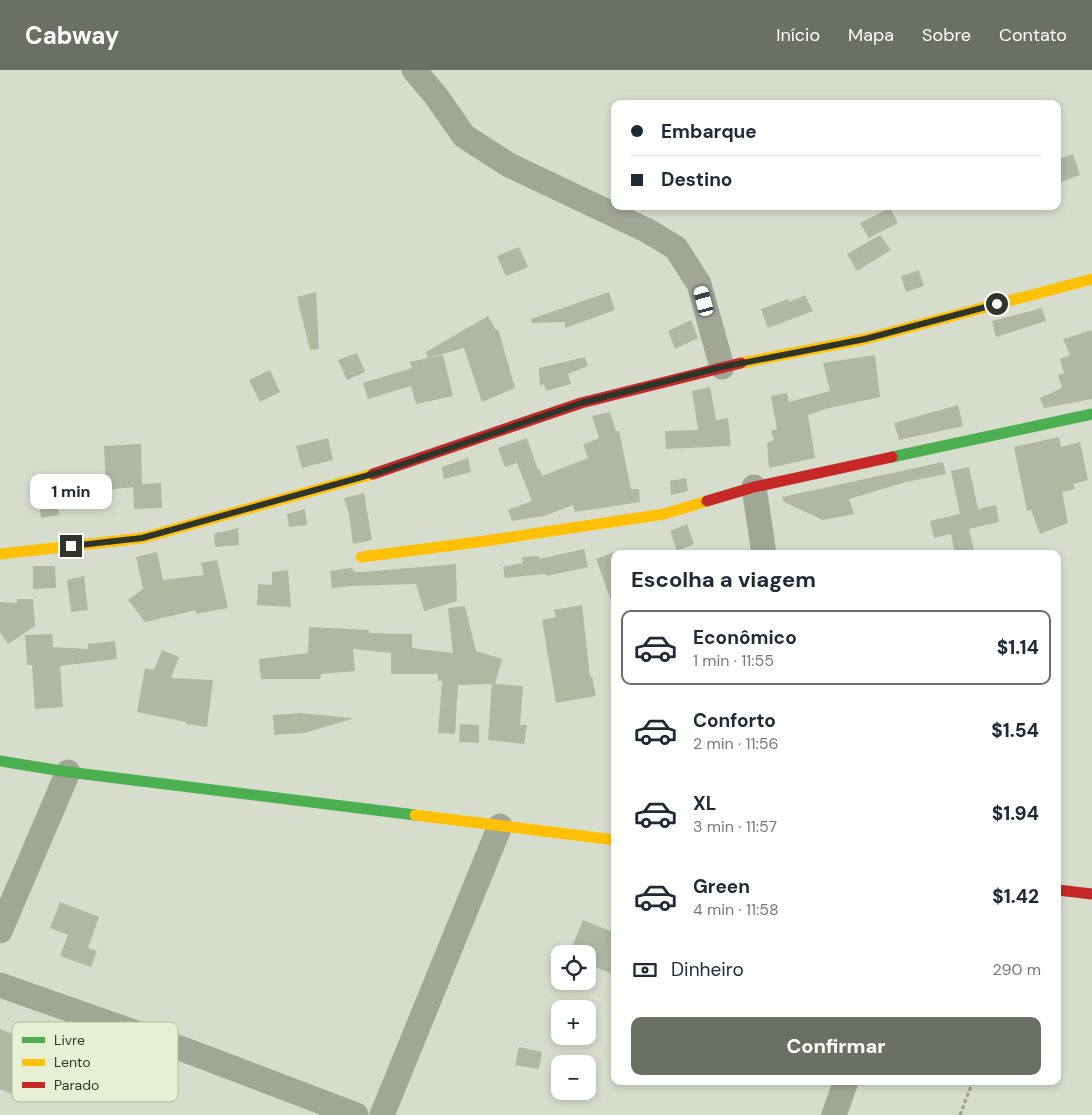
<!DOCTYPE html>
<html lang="pt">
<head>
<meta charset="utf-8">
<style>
  body { margin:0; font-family:"DM Sans",sans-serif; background:#f2f2f3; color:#1f2937; height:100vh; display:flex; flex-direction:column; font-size:19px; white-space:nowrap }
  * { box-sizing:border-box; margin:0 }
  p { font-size:16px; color:#747a83 }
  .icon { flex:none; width:28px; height:28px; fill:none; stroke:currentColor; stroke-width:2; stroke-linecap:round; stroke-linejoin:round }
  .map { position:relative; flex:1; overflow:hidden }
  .side { position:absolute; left:611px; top:480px; width:450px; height:535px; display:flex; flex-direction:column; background:#fff; border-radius:10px; box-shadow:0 2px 8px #0003 }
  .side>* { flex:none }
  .banner { position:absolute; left:611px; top:30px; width:450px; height:110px; border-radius:10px; box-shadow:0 2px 8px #0003; display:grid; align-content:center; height:110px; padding:0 20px; background:#fff }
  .fabs { position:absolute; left:551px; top:875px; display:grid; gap:10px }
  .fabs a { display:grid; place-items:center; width:45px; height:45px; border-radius:10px; background:#fff; box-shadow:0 2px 8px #0003; font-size:25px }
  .end { position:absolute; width:22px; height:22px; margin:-11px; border:6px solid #303529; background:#fff; box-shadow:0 0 0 2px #fff }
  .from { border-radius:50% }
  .bubble { position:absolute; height:35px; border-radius:10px; background:#fff; box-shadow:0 2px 8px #0003; font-size:16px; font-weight:800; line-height:35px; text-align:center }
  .car { position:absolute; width:15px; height:30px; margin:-15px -8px; border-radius:6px; box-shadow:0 0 4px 1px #0007; background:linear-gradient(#fff 24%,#345 0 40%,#fff 0 76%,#345 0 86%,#fff 0) }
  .banner b { display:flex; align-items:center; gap:18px; height:48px; font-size:19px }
  .banner b+b { border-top:1px solid #e0e1e3 }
  .banner i { width:12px; height:12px; background:#1f2937 }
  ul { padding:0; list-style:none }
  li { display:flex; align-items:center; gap:15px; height:75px; margin:0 10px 8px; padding:0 10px; border:2px solid transparent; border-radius:10px }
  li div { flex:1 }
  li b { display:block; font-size:19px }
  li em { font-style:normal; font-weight:800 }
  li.selected { border-color:#6a7062 }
  li>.icon { width:45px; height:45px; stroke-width:1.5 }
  h2 { padding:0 20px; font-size:22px; line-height:60px }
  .pay { display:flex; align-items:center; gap:12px; height:55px; padding:0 20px; font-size:19px }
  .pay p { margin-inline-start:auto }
  .button { display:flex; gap:10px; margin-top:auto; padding:10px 20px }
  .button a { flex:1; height:58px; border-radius:10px; background:#6a7062; color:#fff; font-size:20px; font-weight:800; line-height:58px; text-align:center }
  header { display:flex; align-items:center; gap:30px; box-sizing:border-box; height:70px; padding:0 25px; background:#6a7062; color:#fff }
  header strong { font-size:24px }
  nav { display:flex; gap:28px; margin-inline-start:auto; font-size:18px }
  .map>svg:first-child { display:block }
  .building { fill:#b0b8a3 }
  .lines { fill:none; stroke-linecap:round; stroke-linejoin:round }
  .path { stroke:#989d90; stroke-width:3; stroke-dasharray:4 2.5; stroke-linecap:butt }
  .street { stroke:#a1a796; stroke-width:25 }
  .fast { stroke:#4caf50; stroke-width:11 }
  .slow { stroke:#ffc107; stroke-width:11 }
  .jam { stroke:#c62828; stroke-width:11 }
  .route { stroke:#303529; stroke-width:6 }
  .key { fill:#e5f1d2; stroke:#afb99f; stroke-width:1 }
  .key-label { font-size:14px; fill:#303529 }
</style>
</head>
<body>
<header>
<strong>Cabway</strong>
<nav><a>Início</a><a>Mapa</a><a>Sobre</a><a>Contato</a></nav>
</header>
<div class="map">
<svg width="1092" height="1045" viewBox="0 0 1092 1045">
  <rect width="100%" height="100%" fill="#d7ddcc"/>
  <g class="building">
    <polygon points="1073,84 1080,105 1058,113 1058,89"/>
    <polygon points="890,138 898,153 869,168 860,153"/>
    <polygon points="880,165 891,180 857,201 847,184"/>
    <polygon points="519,177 528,197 506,206 497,186"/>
    <polygon points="919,200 924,216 906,222 901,206"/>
    <polygon points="316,222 319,279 310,280 297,227"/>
    <polygon points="609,222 615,240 565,258 565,252 532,253 531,249"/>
    <polygon points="805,225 813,241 768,258 761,239 788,229 789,232"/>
    <polygon points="1042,238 1046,251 996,267 992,251"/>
    <polygon points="488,246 496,260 498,259 515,318 482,332 464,278 428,288 443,285 453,326 416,334 411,316 368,329 363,313 412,298 410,292 428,288 426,282"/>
    <polygon points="691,250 698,268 675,279 668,261"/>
    <polygon points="1092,260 1092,329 1044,338 1040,328 1062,318 1058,305 1064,303 1060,289 1070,285 1063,269"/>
    <polygon points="357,283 365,302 347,310 338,290"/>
    <polygon points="875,285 880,327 829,338 808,345 815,388 769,398 767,373 774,370 771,361 777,359 771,326 787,323 789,332 830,321 823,293"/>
    <polygon points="585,287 588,296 568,304 571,314 546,321 544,314 540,316 539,298"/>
    <polygon points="270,300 280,322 260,332 249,310"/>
    <polygon points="710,317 716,350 728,348 731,376 666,379 665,361 698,360 692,321"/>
    <polygon points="958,335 963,356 899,370 894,353"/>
    <polygon points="610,342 616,361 619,361 631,419 639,419 640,432 575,442 573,435 544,446 512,451 508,440 532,431 517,393 505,397 498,378 527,368 538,400 540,399 542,406 588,388 583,375 599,368 592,346"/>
    <polygon points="1059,367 1061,377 1080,372 1088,410 1073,414 1075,419 1062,422 1068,453 1040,464 1031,440 1027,441 1014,377"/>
    <polygon points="328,368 333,390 302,398 296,376"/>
    <polygon points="141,374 142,414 161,413 162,438 134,439 133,417 106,420 104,376"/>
    <polygon points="468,388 471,402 444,409 442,397"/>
    <polygon points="943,392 946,404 906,412 849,429 854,444 823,450 784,432 782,427"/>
    <polygon points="969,397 978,439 996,435 999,452 969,459 975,484 955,484 951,464 934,468 930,451 960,444 951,401"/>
    <polygon points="686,408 688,421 671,425 670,411"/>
    <polygon points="55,412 59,445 41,448 37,415"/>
    <polygon points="364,423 372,470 353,474 349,444 344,428"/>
    <polygon points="305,439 307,455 289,457 287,444"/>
    <polygon points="687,454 694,474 677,481 670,461"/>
    <polygon points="238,458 239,475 215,477 214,464"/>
    <polygon points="584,479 588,497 547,506 545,504 505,508 503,497 523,493 522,487 539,486 539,489"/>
    <polygon points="157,482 163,510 204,505 201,493 217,490 228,538 196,544 196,540 145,552 128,530 143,519 136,487"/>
    <polygon points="615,482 615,536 613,536 596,489"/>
    <polygon points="456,494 457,531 424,541 416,514 350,516 332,518 330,501 351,498 355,502 363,502"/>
    <polygon points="33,496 55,496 56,518 33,519"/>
    <polygon points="288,500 291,537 257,535 258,514 272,515 272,502"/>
    <polygon points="84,506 88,540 71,542 67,510"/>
    <polygon points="17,529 33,529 35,556 8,574 0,562 0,532 17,533"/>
    <polygon points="582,535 590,607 592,607 596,626 556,633 542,550 556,547 554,540"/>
    <polygon points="465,536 476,581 502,589 495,614 523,616 520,655 527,655 524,674 488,670 492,614 458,615 455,664 438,663 442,611 438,611 438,604 391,604 391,583 353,579 355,601 321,604 320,609 261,609 259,589 308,583 309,557 369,560 369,563 412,564 412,578 453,583 448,538"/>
    <polygon points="52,564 53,577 88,579 88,574 115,571 117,589 60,596 63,637 35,639 32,595 27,595 25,565"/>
    <polygon points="162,580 179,587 171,608 213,610 207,657 186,654 186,652 137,642 145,598 154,600"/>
    <polygon points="301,643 351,648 352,649 304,663 274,665 273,645"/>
    <polygon points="460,654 479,655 479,673 459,672"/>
    <polygon points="60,832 99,847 88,878 97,881 91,897 60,886 68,865 50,858"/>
    <polygon points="583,850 615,863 615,905 588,894 588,884 569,884"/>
    <polygon points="0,959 45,977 30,1013 23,1011 17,1026 0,1019"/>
    <polygon points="519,977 542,982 539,999 515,995"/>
  </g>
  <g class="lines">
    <polyline class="path" points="960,1045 973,1011"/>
    <g class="street">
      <polyline points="414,0 436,26 464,66 509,95 648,161 676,178 699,214 722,297"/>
      <polyline points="754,417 764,484"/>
      <polyline points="0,861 68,702"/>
      <polyline points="0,915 185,980 356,1045"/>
      <polyline points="382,1045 500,756"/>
      <polyline points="834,1045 846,1011"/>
    </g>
    <g class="fast">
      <polyline points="892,387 1092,344"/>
      <polyline points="0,691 68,702 415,745"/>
    </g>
    <g class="slow">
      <polyline points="741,293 865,269 1092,209"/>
      <polyline points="0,484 142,468 373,404"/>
      <polyline points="361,487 485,471 664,444 707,431"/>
      <polyline points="415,745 615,770"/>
    </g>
    <g class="jam">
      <polyline points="373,404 581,333 741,293"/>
      <polyline points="707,431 754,417 892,387"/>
      <polyline points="1058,820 1092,824"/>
    </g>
  </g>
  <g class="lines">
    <polyline class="route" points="71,476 142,468 380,402 581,333 722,297 865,269 997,234"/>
  </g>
  <rect x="12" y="952" width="166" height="80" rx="8" class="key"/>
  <rect x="22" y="967" width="23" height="6" fill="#4caf50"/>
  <rect x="22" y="989" width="23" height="7" fill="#ffc107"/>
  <rect x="22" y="1012" width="23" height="6" fill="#c62828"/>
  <g class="key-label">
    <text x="54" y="975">Livre</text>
    <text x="54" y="997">Lento</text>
    <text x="54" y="1020">Parado</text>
  </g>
</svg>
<div class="fabs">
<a><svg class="icon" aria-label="locate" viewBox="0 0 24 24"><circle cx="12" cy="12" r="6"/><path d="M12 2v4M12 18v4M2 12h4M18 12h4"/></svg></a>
<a>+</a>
<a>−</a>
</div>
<i class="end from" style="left:997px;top:234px"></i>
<i class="end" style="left:71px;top:476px"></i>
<div class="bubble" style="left:30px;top:404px;width:82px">1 min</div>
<i class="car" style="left:704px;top:231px;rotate:345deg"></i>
<div class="banner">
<b><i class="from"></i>Embarque</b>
<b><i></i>Destino</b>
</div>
<section class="side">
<h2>Escolha a viagem</h2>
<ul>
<li class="selected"><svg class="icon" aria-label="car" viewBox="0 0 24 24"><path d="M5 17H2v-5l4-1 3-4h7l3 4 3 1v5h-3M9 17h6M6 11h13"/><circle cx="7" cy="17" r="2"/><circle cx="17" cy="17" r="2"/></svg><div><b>Econômico</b><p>1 min · 11:55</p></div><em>$1.14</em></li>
<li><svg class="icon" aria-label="car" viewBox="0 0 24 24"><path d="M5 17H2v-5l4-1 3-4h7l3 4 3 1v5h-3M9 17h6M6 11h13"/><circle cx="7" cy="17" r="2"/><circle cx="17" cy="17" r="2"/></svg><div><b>Conforto</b><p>2 min · 11:56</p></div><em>$1.54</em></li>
<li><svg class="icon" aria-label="car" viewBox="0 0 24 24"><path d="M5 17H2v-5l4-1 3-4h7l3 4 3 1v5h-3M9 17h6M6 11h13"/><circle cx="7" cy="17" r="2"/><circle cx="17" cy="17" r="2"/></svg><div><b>XL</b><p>3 min · 11:57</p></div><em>$1.94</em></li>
<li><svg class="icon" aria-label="car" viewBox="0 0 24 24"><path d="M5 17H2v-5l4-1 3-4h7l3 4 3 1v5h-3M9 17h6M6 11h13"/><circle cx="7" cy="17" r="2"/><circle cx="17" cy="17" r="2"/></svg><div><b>Green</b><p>4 min · 11:58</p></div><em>$1.42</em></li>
</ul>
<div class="pay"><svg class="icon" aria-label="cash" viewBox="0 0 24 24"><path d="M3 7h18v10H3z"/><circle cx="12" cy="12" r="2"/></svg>Dinheiro<p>290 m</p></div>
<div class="button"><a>Confirmar</a></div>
</section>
</div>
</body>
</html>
